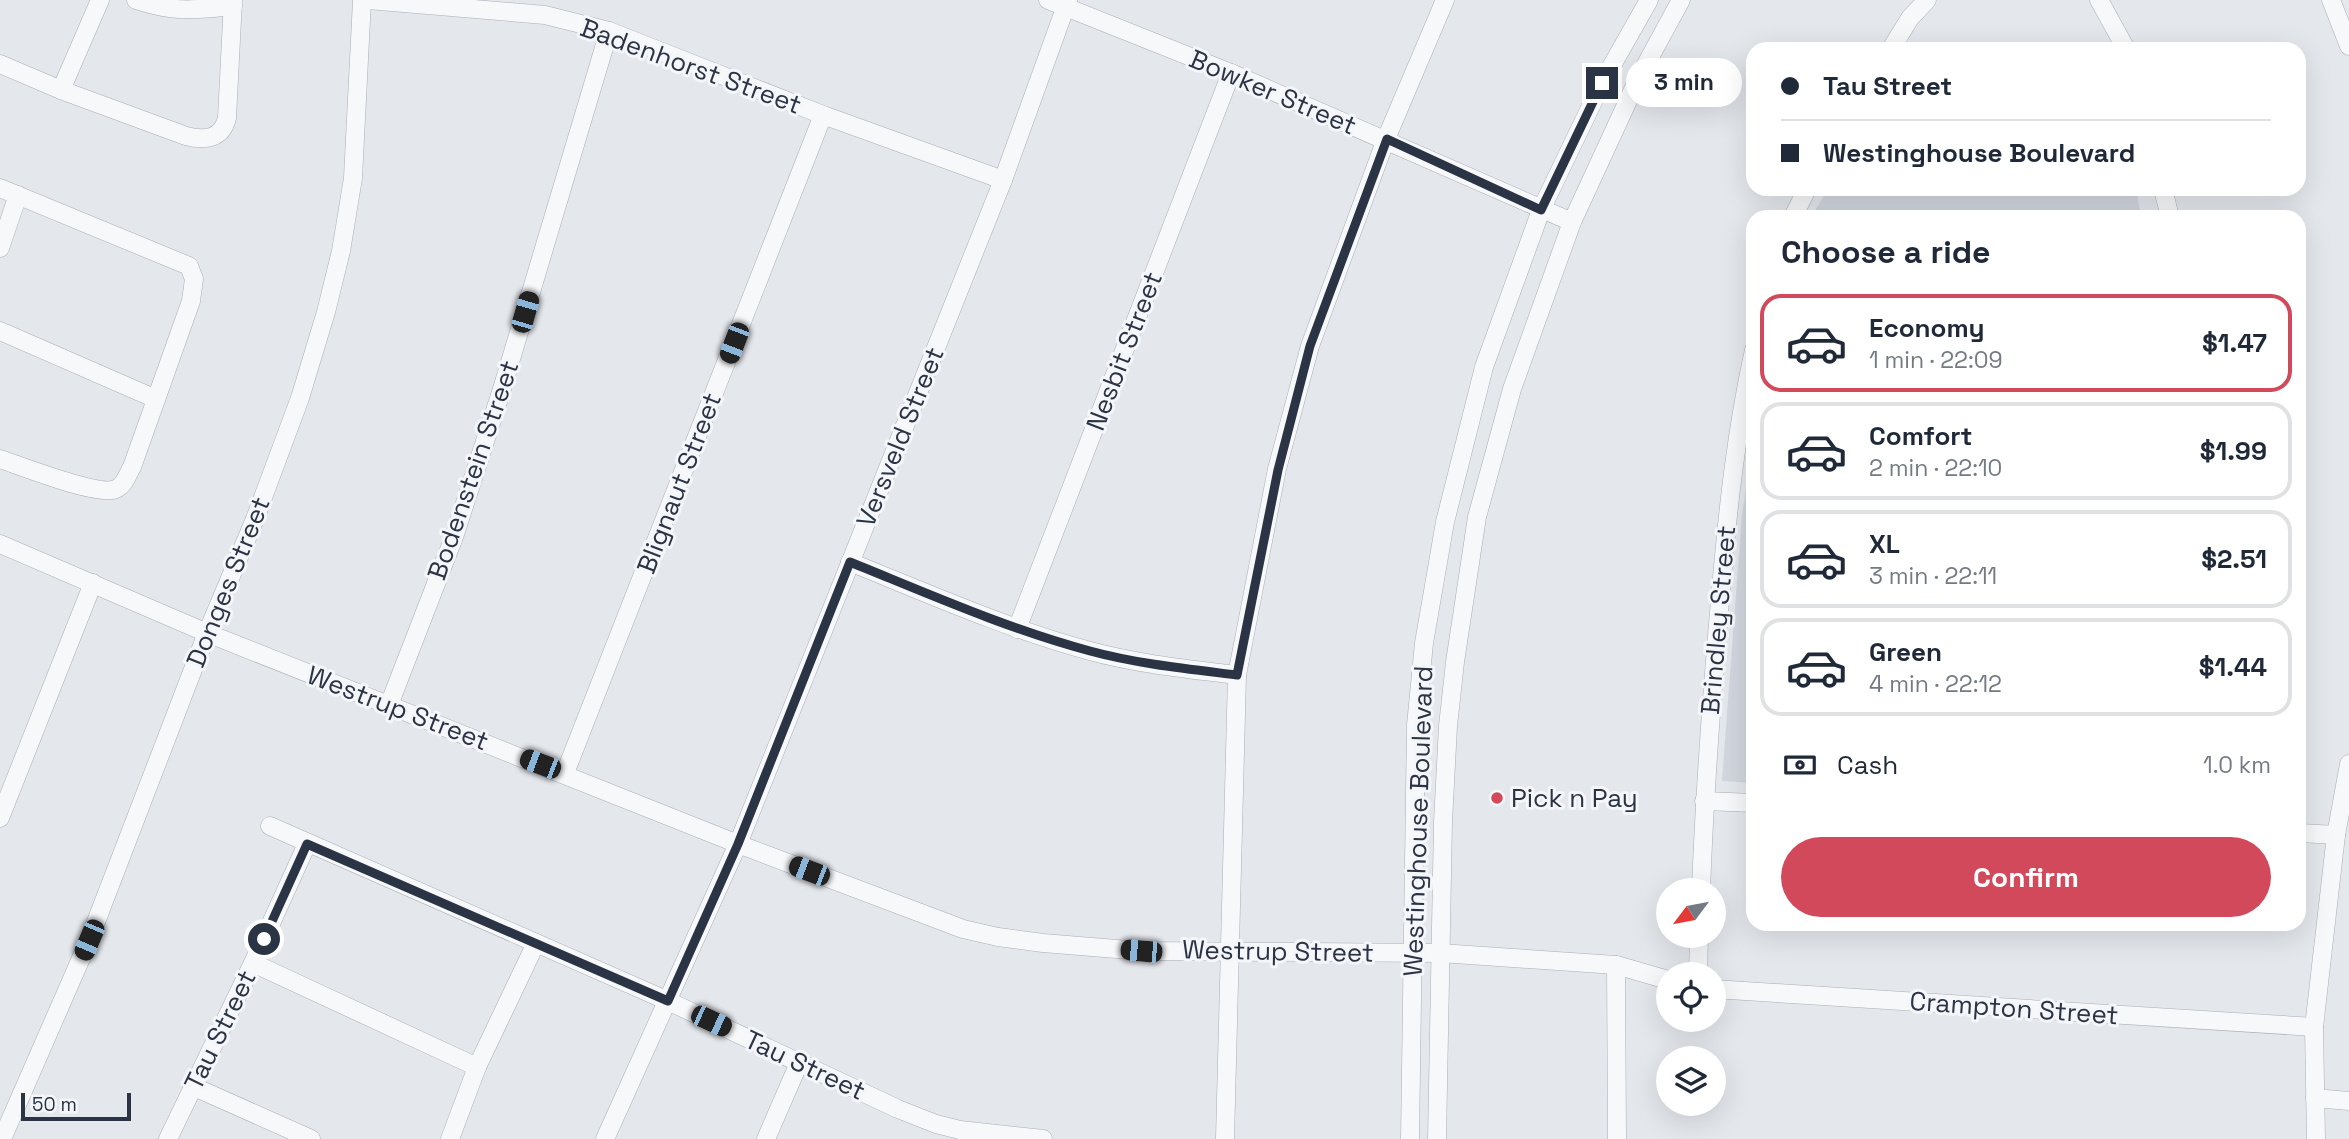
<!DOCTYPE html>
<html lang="en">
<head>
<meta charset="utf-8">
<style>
  body { margin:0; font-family:"Space Grotesk",sans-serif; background:#f2f2f3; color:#1f2937; height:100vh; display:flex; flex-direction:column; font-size:26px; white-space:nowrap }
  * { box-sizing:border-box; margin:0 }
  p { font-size:23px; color:#747a83 }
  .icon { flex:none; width:38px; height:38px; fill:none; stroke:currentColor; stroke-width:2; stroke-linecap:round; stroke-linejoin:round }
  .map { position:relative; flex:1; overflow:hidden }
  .sheet { position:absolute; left:1746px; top:210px; width:560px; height:721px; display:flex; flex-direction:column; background:#fff; border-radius:21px; box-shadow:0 7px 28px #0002 }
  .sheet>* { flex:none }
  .top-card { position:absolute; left:1746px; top:42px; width:560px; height:154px; border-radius:21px; box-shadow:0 7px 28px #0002; display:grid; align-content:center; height:154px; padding:0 35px; background:#fff }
  .needle { width:46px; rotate:238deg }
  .tools { position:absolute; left:1656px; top:878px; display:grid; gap:14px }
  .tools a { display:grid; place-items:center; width:70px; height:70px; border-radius:50%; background:#fff; box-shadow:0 7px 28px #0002; font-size:35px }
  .scale { position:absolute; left:21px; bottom:18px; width:110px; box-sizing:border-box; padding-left:7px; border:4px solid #2b3445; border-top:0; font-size:19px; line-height:24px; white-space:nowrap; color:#2b3445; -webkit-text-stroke:5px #f4f6f9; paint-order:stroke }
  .end { position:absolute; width:32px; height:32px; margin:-16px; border:9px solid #2b3445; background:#fff; box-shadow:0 0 0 4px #fff }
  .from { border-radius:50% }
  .bubble { position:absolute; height:49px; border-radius:24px; background:#fff; box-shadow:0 7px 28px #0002; font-size:23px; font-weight:600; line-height:49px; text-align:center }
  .car { position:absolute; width:21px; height:42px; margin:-21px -10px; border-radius:9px; box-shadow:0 0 5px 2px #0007; background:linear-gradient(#222 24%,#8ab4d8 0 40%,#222 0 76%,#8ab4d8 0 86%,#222 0) }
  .top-card b { display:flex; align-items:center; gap:24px; height:66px; font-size:26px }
  .top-card b+b { border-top:2px solid #e0e1e3 }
  .top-card i { width:18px; height:18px; background:#1f2937 }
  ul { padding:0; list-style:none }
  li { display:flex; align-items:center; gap:21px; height:98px; margin:0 14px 10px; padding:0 21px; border:4px solid #e0e1e3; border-radius:21px }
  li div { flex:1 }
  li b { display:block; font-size:26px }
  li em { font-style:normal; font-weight:600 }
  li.active { border-color:#d1495b }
  li>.icon { width:63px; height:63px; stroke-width:1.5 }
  h2 { padding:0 35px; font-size:32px; line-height:84px }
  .pay { display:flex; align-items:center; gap:18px; height:77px; padding:0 35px; font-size:26px }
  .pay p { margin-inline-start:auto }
  .primary-button { display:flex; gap:14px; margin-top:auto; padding:14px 35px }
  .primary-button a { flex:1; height:80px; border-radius:42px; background:#d1495b; color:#fff; font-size:28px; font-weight:600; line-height:80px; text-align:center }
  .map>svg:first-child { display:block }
  .built { fill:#d2d6de }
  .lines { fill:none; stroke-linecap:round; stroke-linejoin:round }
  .minor-casing { stroke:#a9aeb7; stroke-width:19 }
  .minor { stroke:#f7f8fa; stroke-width:18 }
  .route { stroke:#2b3445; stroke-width:9 }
  .poi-dot { fill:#d1495b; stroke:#f4f6f9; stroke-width:2.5 }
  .labels { text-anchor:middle; stroke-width:6; stroke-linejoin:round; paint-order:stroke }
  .street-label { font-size:26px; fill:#2b3445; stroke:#f4f6f9 }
  .poi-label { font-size:26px; fill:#2b3445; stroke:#f4f6f9; text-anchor:start }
</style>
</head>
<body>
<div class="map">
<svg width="2349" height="1139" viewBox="0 0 2349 1139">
  <rect width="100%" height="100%" fill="#e4e7ec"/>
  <g class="built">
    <polygon points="1828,189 2136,189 2141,217 1811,217"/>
    <polygon points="1753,448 1753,783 1722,781 1742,514"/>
  </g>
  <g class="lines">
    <g class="minor-casing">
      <g id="minor">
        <path d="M 136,0 C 175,13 193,10 233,6"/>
        <polyline points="368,0 545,15 609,31 823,115 1003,180"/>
        <polyline points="1048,0 1231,73 1572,222"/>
        <polyline points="2099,0 2126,49"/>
        <polyline points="2331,0 2349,46"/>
        <polyline points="1891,49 1910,18 1927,0"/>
        <path d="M 0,64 L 61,90 L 186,136 C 205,141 222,139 227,118 L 233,0"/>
        <polyline points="61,90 100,0"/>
        <path d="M 0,188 L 189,266 L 194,279 L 191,301 L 132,467 C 127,475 125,485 116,489 C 99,497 21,466 0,459"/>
        <polyline points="2163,189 2170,217"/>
        <polyline points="1793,217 1807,189"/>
        <polyline points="0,248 18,195"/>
        <polyline points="0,331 156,399"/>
        <polyline points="0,544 207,633 738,844 963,929 998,937 1043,943 1141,951 1440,953 1616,965 1668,980"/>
        <path d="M 850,562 C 929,594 1008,629 1090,651 C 1138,664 1188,669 1237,675"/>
        <polyline points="1017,629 1231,73"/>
        <polyline points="389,705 454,537 502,389 609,31"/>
        <polyline points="565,773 823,115"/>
        <polyline points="1704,801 1754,803"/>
        <polyline points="0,818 93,583"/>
        <polyline points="270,826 668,1001 898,1109 936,1124 960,1130 1043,1139"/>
        <polyline points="2300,833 2336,835"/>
        <path d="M 1701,891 C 1704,805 1710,721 1717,636 C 1725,539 1733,445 1754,350"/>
        <polyline points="253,963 477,1067"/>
        <polyline points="1616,965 1617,1139"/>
        <polyline points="1698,975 1699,936"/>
        <polyline points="1713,989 2314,1027"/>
        <polyline points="192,1086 311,1139"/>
        <polyline points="2315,1098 2349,1101"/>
        <polyline points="2,1139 89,940 207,633 255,519 300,398 326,312 341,251 353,178 362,0"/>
        <polyline points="168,1139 253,963 307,844"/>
        <polyline points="450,1139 477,1067 536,943"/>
        <polyline points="605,1139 738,844 1003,180 1068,0"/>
        <polyline points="766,1139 799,1063"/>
        <polyline points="1225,1139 1237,675 1277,469 1310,346 1386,139 1445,0"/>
        <polyline points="1410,1139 1416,725 1424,643 1445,522 1484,367 1541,210 1602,83 1649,0"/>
        <polyline points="1437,1139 1443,822 1448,726 1455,662 1477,517 1512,389 1572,222 1638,79 1681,0"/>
        <polyline points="2316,1139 2314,1027 2336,835 2349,764"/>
      </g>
    </g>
    <use href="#minor" class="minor"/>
  </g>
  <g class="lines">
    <path class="route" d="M 264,939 L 307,844 L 668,1001 L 738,844 L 850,562 C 929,594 1008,629 1090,651 C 1138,664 1188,669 1237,675 L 1278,470 L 1310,346 L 1387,139 L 1541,210 L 1602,83"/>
  </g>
  <circle class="poi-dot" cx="1497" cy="798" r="7"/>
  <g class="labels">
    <g class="street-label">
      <text transform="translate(691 66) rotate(20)" y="9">Badenhorst Street</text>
      <text transform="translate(1273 92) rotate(23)" y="9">Bowker Street</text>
      <text transform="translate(1124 351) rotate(-69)" y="9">Nesbit Street</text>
      <text transform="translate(900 437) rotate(-68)" y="9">Versveld Street</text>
      <text transform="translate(473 470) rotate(-71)" y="9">Bodenstein Street</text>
      <text transform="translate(679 483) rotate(-69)" y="9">Blignaut Street</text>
      <text transform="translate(228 582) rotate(-68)" y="9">Donges Street</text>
      <text transform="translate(1718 620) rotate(-85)" y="9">Brindley Street</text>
      <text transform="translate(398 708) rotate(21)" y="9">Westrup Street</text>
      <text transform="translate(1418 821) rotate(-88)" y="9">Westinghouse Boulevard</text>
      <text transform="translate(1278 951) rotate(1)" y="9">Westrup Street</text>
      <text transform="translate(2014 1008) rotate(4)" y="9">Crampton Street</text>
      <text transform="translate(220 1030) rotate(-64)" y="9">Tau Street</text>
      <text transform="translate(805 1065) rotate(25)" y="9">Tau Street</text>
    </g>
    <g class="poi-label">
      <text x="1511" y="807">Pick n Pay</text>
    </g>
  </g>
</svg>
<div class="tools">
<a><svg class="needle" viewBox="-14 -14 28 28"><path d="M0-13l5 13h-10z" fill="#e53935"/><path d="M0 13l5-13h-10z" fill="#747a83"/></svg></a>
<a><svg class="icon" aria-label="locate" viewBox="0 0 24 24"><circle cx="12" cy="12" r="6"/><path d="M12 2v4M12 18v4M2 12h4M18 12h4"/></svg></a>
<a><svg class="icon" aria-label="layers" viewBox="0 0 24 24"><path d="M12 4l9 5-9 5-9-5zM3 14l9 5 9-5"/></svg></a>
</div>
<div class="scale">50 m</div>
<i class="end from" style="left:264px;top:939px"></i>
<i class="end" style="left:1602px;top:83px"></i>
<div class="bubble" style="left:1626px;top:58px;width:116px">3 min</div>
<i class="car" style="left:525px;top:312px;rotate:16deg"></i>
<i class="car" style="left:734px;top:343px;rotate:201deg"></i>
<i class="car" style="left:540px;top:764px;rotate:291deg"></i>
<i class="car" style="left:809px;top:871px;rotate:291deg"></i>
<i class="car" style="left:89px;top:940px;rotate:203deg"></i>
<i class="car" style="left:1141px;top:951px;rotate:275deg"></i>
<i class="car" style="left:711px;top:1021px;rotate:115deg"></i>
<div class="top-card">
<b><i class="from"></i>Tau Street</b>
<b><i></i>Westinghouse Boulevard</b>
</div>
<section class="sheet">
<h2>Choose a ride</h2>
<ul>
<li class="active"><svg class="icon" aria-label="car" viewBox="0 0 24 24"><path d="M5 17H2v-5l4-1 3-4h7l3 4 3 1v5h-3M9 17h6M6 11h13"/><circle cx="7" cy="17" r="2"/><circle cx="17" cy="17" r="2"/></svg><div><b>Economy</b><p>1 min · 22:09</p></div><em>$1.47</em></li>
<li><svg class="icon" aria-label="car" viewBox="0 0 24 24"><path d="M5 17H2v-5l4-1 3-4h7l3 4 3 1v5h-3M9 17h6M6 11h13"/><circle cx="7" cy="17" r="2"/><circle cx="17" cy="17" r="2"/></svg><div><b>Comfort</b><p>2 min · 22:10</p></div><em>$1.99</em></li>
<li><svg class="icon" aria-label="car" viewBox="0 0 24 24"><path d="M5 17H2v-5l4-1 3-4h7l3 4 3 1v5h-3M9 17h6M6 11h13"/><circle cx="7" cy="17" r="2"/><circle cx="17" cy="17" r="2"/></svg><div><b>XL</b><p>3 min · 22:11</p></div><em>$2.51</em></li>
<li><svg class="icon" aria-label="car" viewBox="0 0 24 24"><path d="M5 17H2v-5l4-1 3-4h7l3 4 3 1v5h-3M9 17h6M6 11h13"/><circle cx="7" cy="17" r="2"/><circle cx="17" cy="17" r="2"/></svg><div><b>Green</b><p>4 min · 22:12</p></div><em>$1.44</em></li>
</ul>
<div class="pay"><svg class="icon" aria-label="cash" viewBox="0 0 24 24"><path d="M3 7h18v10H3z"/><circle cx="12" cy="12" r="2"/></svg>Cash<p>1.0 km</p></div>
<div class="primary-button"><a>Confirm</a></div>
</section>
</div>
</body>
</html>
